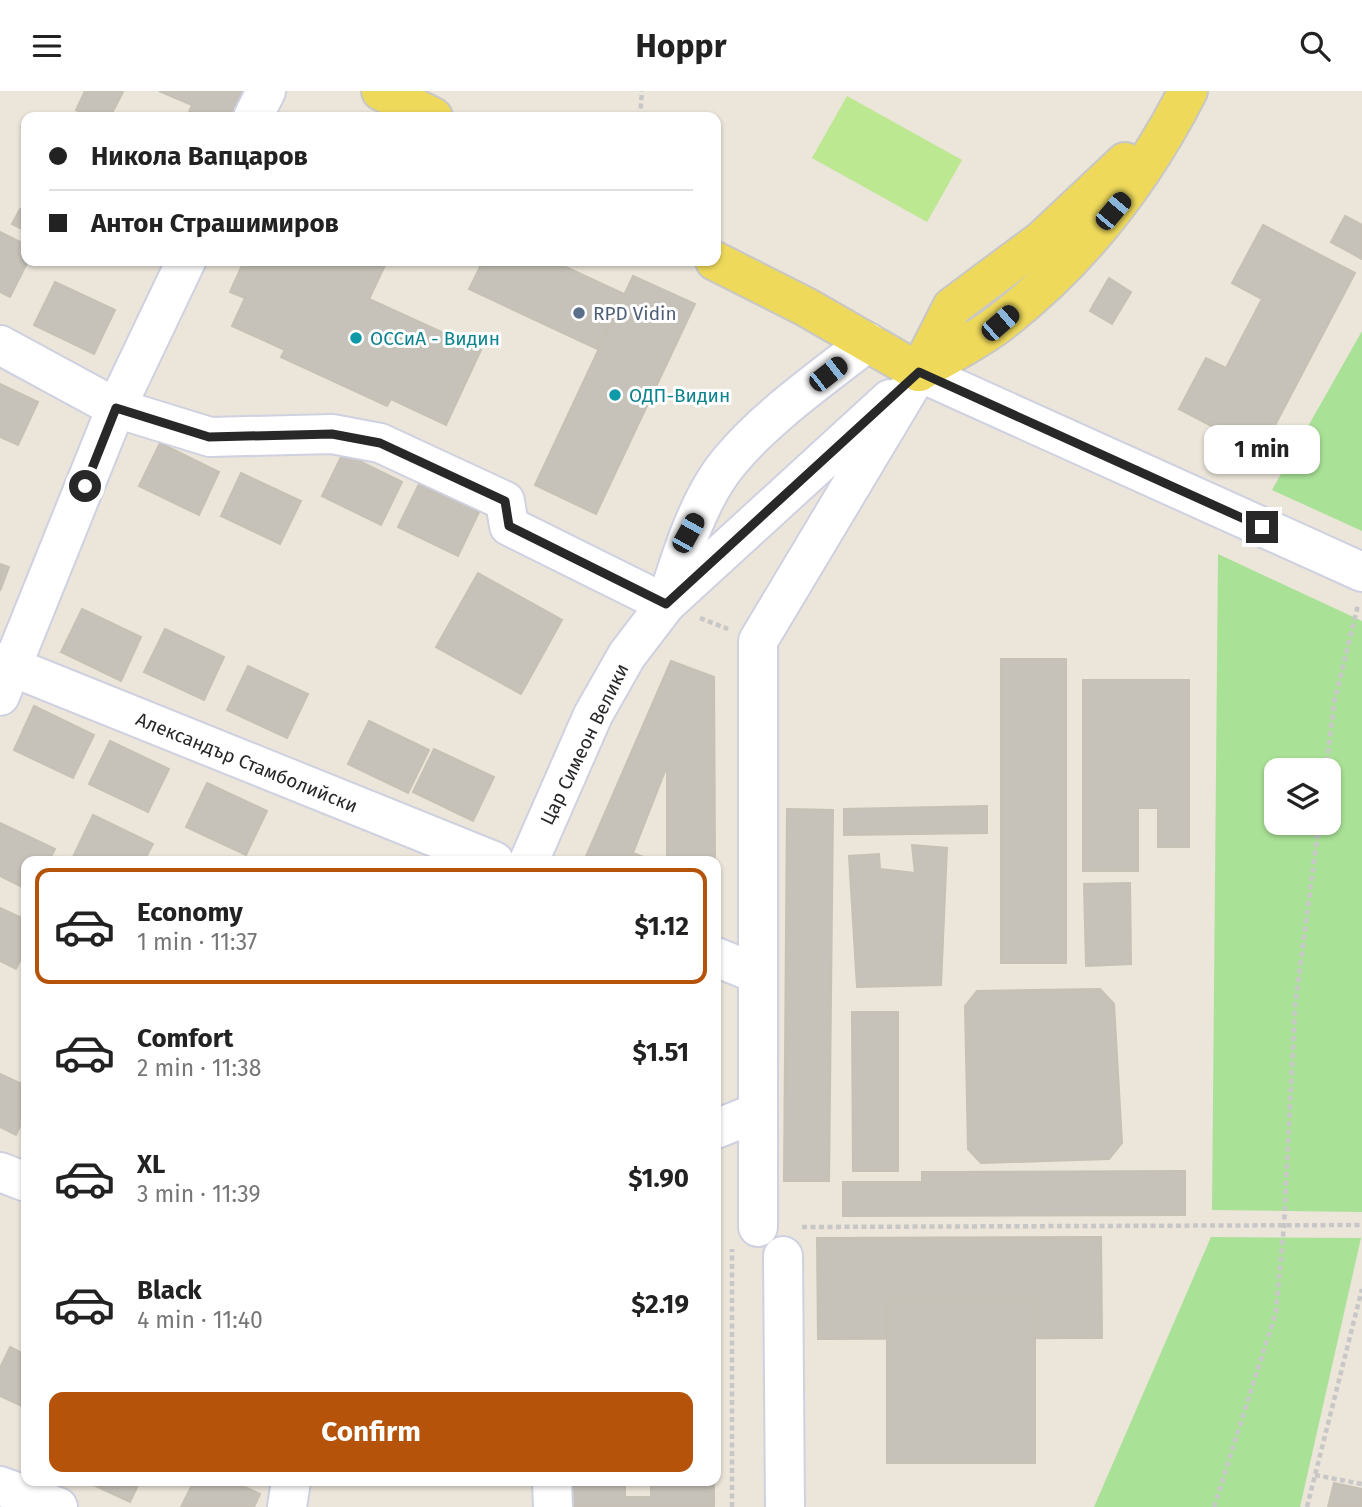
<!DOCTYPE html>
<html lang="en">
<head>
<meta charset="utf-8">
<style>
  body { margin:0; font-family:"Fira Sans",sans-serif; background:#f6f6f6; color:#222; height:100vh; display:flex; flex-direction:column; font-size:26px; white-space:nowrap }
  * { box-sizing:border-box; margin:0 }
  p { font-size:23px; color:#767676 }
  .icon { flex:none; width:38px; height:38px; fill:none; stroke:currentColor; stroke-width:2; stroke-linecap:round; stroke-linejoin:round }
  .map { position:relative; flex:1; overflow:hidden }
  .panel { position:absolute; left:21px; top:765px; width:700px; height:630px; display:flex; flex-direction:column; background:#fff; border-radius:14px; box-shadow:0 2px 5px #0004 }
  .panel>* { flex:none }
  .guide { position:absolute; left:21px; top:21px; width:700px; height:154px; border-radius:14px; box-shadow:0 2px 5px #0004; display:grid; align-content:center; height:154px; padding:0 28px; background:#fff }
  .tools { position:absolute; left:1264px; top:667px; display:grid; gap:14px }
  .tools a { display:grid; place-items:center; width:77px; height:77px; border-radius:14px; background:#fff; box-shadow:0 2px 5px #0004; font-size:35px }
  .end { position:absolute; width:32px; height:32px; margin:-16px; border:9px solid #282828; background:#fff; box-shadow:0 0 0 4px #fff }
  .from { border-radius:50% }
  .bubble { position:absolute; height:49px; border-radius:14px; background:#fff; box-shadow:0 2px 5px #0004; font-size:23px; font-weight:700; line-height:49px; text-align:center }
  .car { position:absolute; width:21px; height:42px; margin:-21px -10px; border-radius:9px; box-shadow:0 0 5px 2px #0007; background:linear-gradient(#222 24%,#8ab4d8 0 40%,#222 0 76%,#8ab4d8 0 86%,#222 0) }
  .guide b { display:flex; align-items:center; gap:24px; height:66px; font-size:26px }
  .guide b+b { border-top:2px solid #e0e0e0 }
  .guide i { width:18px; height:18px; background:#222 }
  ul { padding:12px 0 0; list-style:none }
  li { display:flex; align-items:center; gap:21px; height:116px; margin:0 14px 10px; padding:0 14px; border:4px solid transparent; border-radius:14px }
  li div { flex:1 }
  li b { display:block; font-size:26px }
  li em { font-style:normal; font-weight:700 }
  li.selected { border-color:#b45309 }
  li>.icon { width:63px; height:63px; stroke-width:1.5 }
  .button { display:flex; gap:14px; margin-top:auto; padding:14px 28px }
  .button a { flex:1; height:80px; border-radius:14px; background:#b45309; color:#fff; font-size:28px; font-weight:700; line-height:80px; text-align:center }
  header { display:flex; justify-content:space-between; align-items:center; height:91px; padding:0 28px; background:#fff; font-size:32px; font-weight:700 }
  .map>svg:first-child { display:block }
  .green { fill:#a9e196; fill-rule:evenodd }
  .pitch { fill:#bce892 }
  .building { fill:#c6c2b9; stroke:#c6c1b4; stroke-width:2 }
  .lines { fill:none; stroke-linecap:round; stroke-linejoin:round }
  .minor-casing { stroke:#cfd1e1; stroke-width:42 }
  .major-casing { stroke:#c7c7c7; stroke-width:42 }
  .path { stroke:#c7c7c7; stroke-width:4.5; stroke-dasharray:5 3.5; stroke-linecap:butt }
  .minor { stroke:#fff; stroke-width:38 }
  .major { stroke:#eed95b; stroke-width:38 }
  .route { stroke:#282828; stroke-width:9 }
  .service-dot { fill:#5c6f8a; stroke:#fff; stroke-width:2.5 }
  .culture-dot { fill:#0f9aa8; stroke:#fff; stroke-width:2.5 }
  .labels { text-anchor:middle; stroke-width:6; stroke-linejoin:round; paint-order:stroke }
  .service-label { font-size:19px; fill:#4e5e75; stroke:#fff; text-anchor:start }
  .culture-label { font-size:19px; fill:#0d838f; stroke:#fff; text-anchor:start }
  .street-label { font-size:19px; fill:#282828; stroke:#fff }
</style>
</head>
<body>
<header><svg class="icon" aria-label="menu" viewBox="0 0 24 24"><path d="M4 6h16M4 12h16M4 18h16"/></svg>Hoppr<svg class="icon" aria-label="search" viewBox="0 0 24 24"><circle cx="10" cy="10" r="6"/><path d="M15 15l6 6"/></svg></header>
<div class="map">
<svg width="1362" height="1416" viewBox="0 0 1362 1416">
  <rect width="100%" height="100%" fill="#ebe5da"/>
  <g class="green">
    <polygon points="1362,240 1362,440 1272,399"/>
    <path d="M 1218,463 L 1362,530 L 1362,1121 L 1212,1119 ZM 1328,679 L 1328,732 L 1276,732 L 1276,679 Z"/>
    <polygon points="1211,1146 1361,1147 1300,1416 1094,1416"/>
  </g>
  <polygon class="pitch" points="847,5 962,69 927,131 812,67"/>
  <g class="building">
    <polygon points="85,0 121,0 123,1 110,26 91,26 76,19"/>
    <polygon points="159,0 243,0 231,26 187,26 192,14"/>
    <polygon points="20,118 26,121 26,140 12,133"/>
    <polygon points="1345,125 1362,134 1362,168 1331,151"/>
    <polygon points="1263,134 1355,182 1261,361 1179,318 1206,267 1226,277 1262,208 1232,192"/>
    <polygon points="0,141 26,154 28,170 10,206 0,201"/>
    <polygon points="244,170 387,170 369,208 481,259 446,334 391,308 387,315 281,266 285,259 232,235 245,207 230,201"/>
    <polygon points="483,170 553,170 624,203 597,258 469,198"/>
    <polygon points="633,185 695,213 596,423 535,394"/>
    <polygon points="1109,187 1131,201 1112,233 1090,220"/>
    <polygon points="55,191 115,219 94,263 34,234"/>
    <polygon points="0,293 38,311 18,354 0,346"/>
    <polygon points="160,352 219,381 199,424 139,395"/>
    <polygon points="343,362 402,391 381,434 322,405"/>
    <polygon points="241,382 301,410 280,453 221,425"/>
    <polygon points="419,393 479,421 458,465 398,436"/>
    <polygon points="0,473 9,476 0,500"/>
    <polygon points="478,482 562,529 521,603 436,556"/>
    <polygon points="82,518 141,546 121,590 61,561"/>
    <polygon points="165,538 224,566 204,609 144,581"/>
    <rect x="1001" y="568" width="65" height="304"/>
    <polygon points="671,570 714,586 715,770 667,770 667,675 633,762 654,770 584,770"/>
    <polygon points="248,575 308,603 287,647 227,619"/>
    <polygon points="1083,589 1189,589 1189,756 1158,756 1158,717 1138,717 1138,780 1083,780"/>
    <polygon points="34,615 94,644 73,687 14,659"/>
    <polygon points="369,630 429,659 408,702 348,673"/>
    <polygon points="110,650 169,678 148,721 89,693"/>
    <polygon points="434,658 494,686 473,730 413,701"/>
    <polygon points="207,692 267,720 246,764 186,736"/>
    <polygon points="987,715 987,742 844,744 844,718"/>
    <polygon points="787,718 833,719 829,1090 784,1090"/>
    <polygon points="93,724 153,753 144,770 72,768"/>
    <polygon points="0,732 55,758 49,770 26,770 26,798 0,785"/>
    <polygon points="912,754 947,757 941,894 857,896 849,765 879,763 880,778 915,782"/>
    <polygon points="1130,792 1131,873 1086,875 1084,793"/>
    <polygon points="0,817 26,829 26,857 16,878 0,870"/>
    <polygon points="1100,898 1114,913 1122,1052 1109,1068 981,1072 968,1058 965,915 977,900"/>
    <polygon points="852,921 898,921 898,1080 853,1080"/>
    <polygon points="0,983 26,995 26,1022 16,1044 0,1036"/>
    <polygon points="1185,1080 1185,1124 843,1125 843,1091 922,1091 922,1081"/>
    <polygon points="1101,1146 1102,1247 818,1248 817,1147"/>
    <rect x="887" y="1208" width="148" height="164"/>
    <polygon points="10,1256 26,1264 26,1317 0,1305 0,1277"/>
    <polygon points="85,1390 140,1390 130,1411"/>
    <polygon points="194,1390 232,1390 260,1403 254,1416 181,1416"/>
    <polygon points="570,1390 625,1390 625,1406 651,1406 651,1390 714,1390 714,1416 570,1416"/>
    <polygon points="1334,1392 1362,1398 1362,1416 1328,1416"/>
  </g>
  <g class="lines">
    <g class="minor-casing">
      <g id="minor">
        <polyline points="253,26 266,0"/>
        <path d="M 0,254 L 116,317 L 210,346 L 332,343 L 380,352 L 505,410 L 509,435 L 666,513 C 680,468 698,408 729,371 C 766,326 822,287 868,251"/>
        <polyline points="919,281 1362,481"/>
        <polyline points="0,571 494,770"/>
        <polyline points="0,605 116,317 186,170"/>
        <polyline points="529,770 593,624 627,564 666,513 890,308"/>
        <polyline points="716,866 757,883"/>
        <polyline points="716,1038 758,1021"/>
        <polyline points="0,1081 26,1091"/>
        <polyline points="758,1136 758,550 919,281"/>
        <polyline points="783,1165 785,1416"/>
        <polyline points="552,1390 553,1416"/>
        <polyline points="0,1395 58,1416"/>
        <polyline points="287,1416 291,1390"/>
      </g>
    </g>
    <g class="major-casing">
      <g id="major">
        <polyline points="381,0 433,26"/>
        <polyline points="715,170 806,216 919,281"/>
        <path d="M 919,281 C 946,265 977,250 1001,231 C 1081,169 1142,90 1188,0"/>
        <polyline points="919,281 952,216 1042,149 1125,71"/>
      </g>
    </g>
    <g class="path">
      <polyline points="640,26 642,0"/>
      <polyline points="700,527 728,538"/>
      <polyline points="1326,679 1334,612 1358,514"/>
      <polyline points="802,1136 1362,1134"/>
      <polyline points="1315,1384 1362,1393"/>
      <polyline points="732,1416 732,1158"/>
      <polyline points="1214,1416 1276,1221 1284,1134 1295,915 1319,732"/>
      <polyline points="1307,1416 1362,1198"/>
    </g>
    <use href="#minor" class="minor"/>
    <use href="#major" class="major"/>
  </g>
  <g class="lines">
    <polyline class="route" points="85,395 116,317 209,346 332,343 380,352 505,410 509,435 666,513 919,281 1262,436"/>
  </g>
  <circle class="service-dot" cx="579" cy="222" r="7"/>
  <g class="culture-dot">
    <circle cx="356" cy="247" r="7"/>
    <circle cx="615" cy="304" r="7"/>
  </g>
  <g class="labels">
    <g class="service-label">
      <text x="593" y="229">RPD Vidin</text>
    </g>
    <g class="culture-label">
      <text x="370" y="254">ОССиА - Видин</text>
      <text x="629" y="311">ОДП-Видин</text>
    </g>
    <g class="street-label">
      <text transform="translate(584 653) rotate(-64)" y="7">Цар Симеон Велики</text>
      <text transform="translate(247 671) rotate(22)" y="7">Александър Стамболийски</text>
    </g>
  </g>
</svg>
<div class="tools">
<a><svg class="icon" aria-label="layers" viewBox="0 0 24 24"><path d="M12 4l9 5-9 5-9-5zM3 14l9 5 9-5"/></svg></a>
</div>
<i class="end from" style="left:85px;top:395px"></i>
<i class="end" style="left:1262px;top:436px"></i>
<div class="bubble" style="left:1204px;top:334px;width:116px">1 min</div>
<i class="car" style="left:1113px;top:120px;rotate:40deg"></i>
<i class="car" style="left:1000px;top:232px;rotate:49deg"></i>
<i class="car" style="left:828px;top:283px;rotate:52deg"></i>
<i class="car" style="left:688px;top:442px;rotate:29deg"></i>
<div class="guide">
<b><i class="from"></i>Никола Вапцаров</b>
<b><i></i>Антон Страшимиров</b>
</div>
<section class="panel">
<ul>
<li class="selected"><svg class="icon" aria-label="car" viewBox="0 0 24 24"><path d="M5 17H2v-5l4-1 3-4h7l3 4 3 1v5h-3M9 17h6M6 11h13"/><circle cx="7" cy="17" r="2"/><circle cx="17" cy="17" r="2"/></svg><div><b>Economy</b><p>1 min · 11:37</p></div><em>$1.12</em></li>
<li><svg class="icon" aria-label="car" viewBox="0 0 24 24"><path d="M5 17H2v-5l4-1 3-4h7l3 4 3 1v5h-3M9 17h6M6 11h13"/><circle cx="7" cy="17" r="2"/><circle cx="17" cy="17" r="2"/></svg><div><b>Comfort</b><p>2 min · 11:38</p></div><em>$1.51</em></li>
<li><svg class="icon" aria-label="car" viewBox="0 0 24 24"><path d="M5 17H2v-5l4-1 3-4h7l3 4 3 1v5h-3M9 17h6M6 11h13"/><circle cx="7" cy="17" r="2"/><circle cx="17" cy="17" r="2"/></svg><div><b>XL</b><p>3 min · 11:39</p></div><em>$1.90</em></li>
<li><svg class="icon" aria-label="car" viewBox="0 0 24 24"><path d="M5 17H2v-5l4-1 3-4h7l3 4 3 1v5h-3M9 17h6M6 11h13"/><circle cx="7" cy="17" r="2"/><circle cx="17" cy="17" r="2"/></svg><div><b>Black</b><p>4 min · 11:40</p></div><em>$2.19</em></li>
</ul>
<div class="button"><a>Confirm</a></div>
</section>
</div>
</body>
</html>
